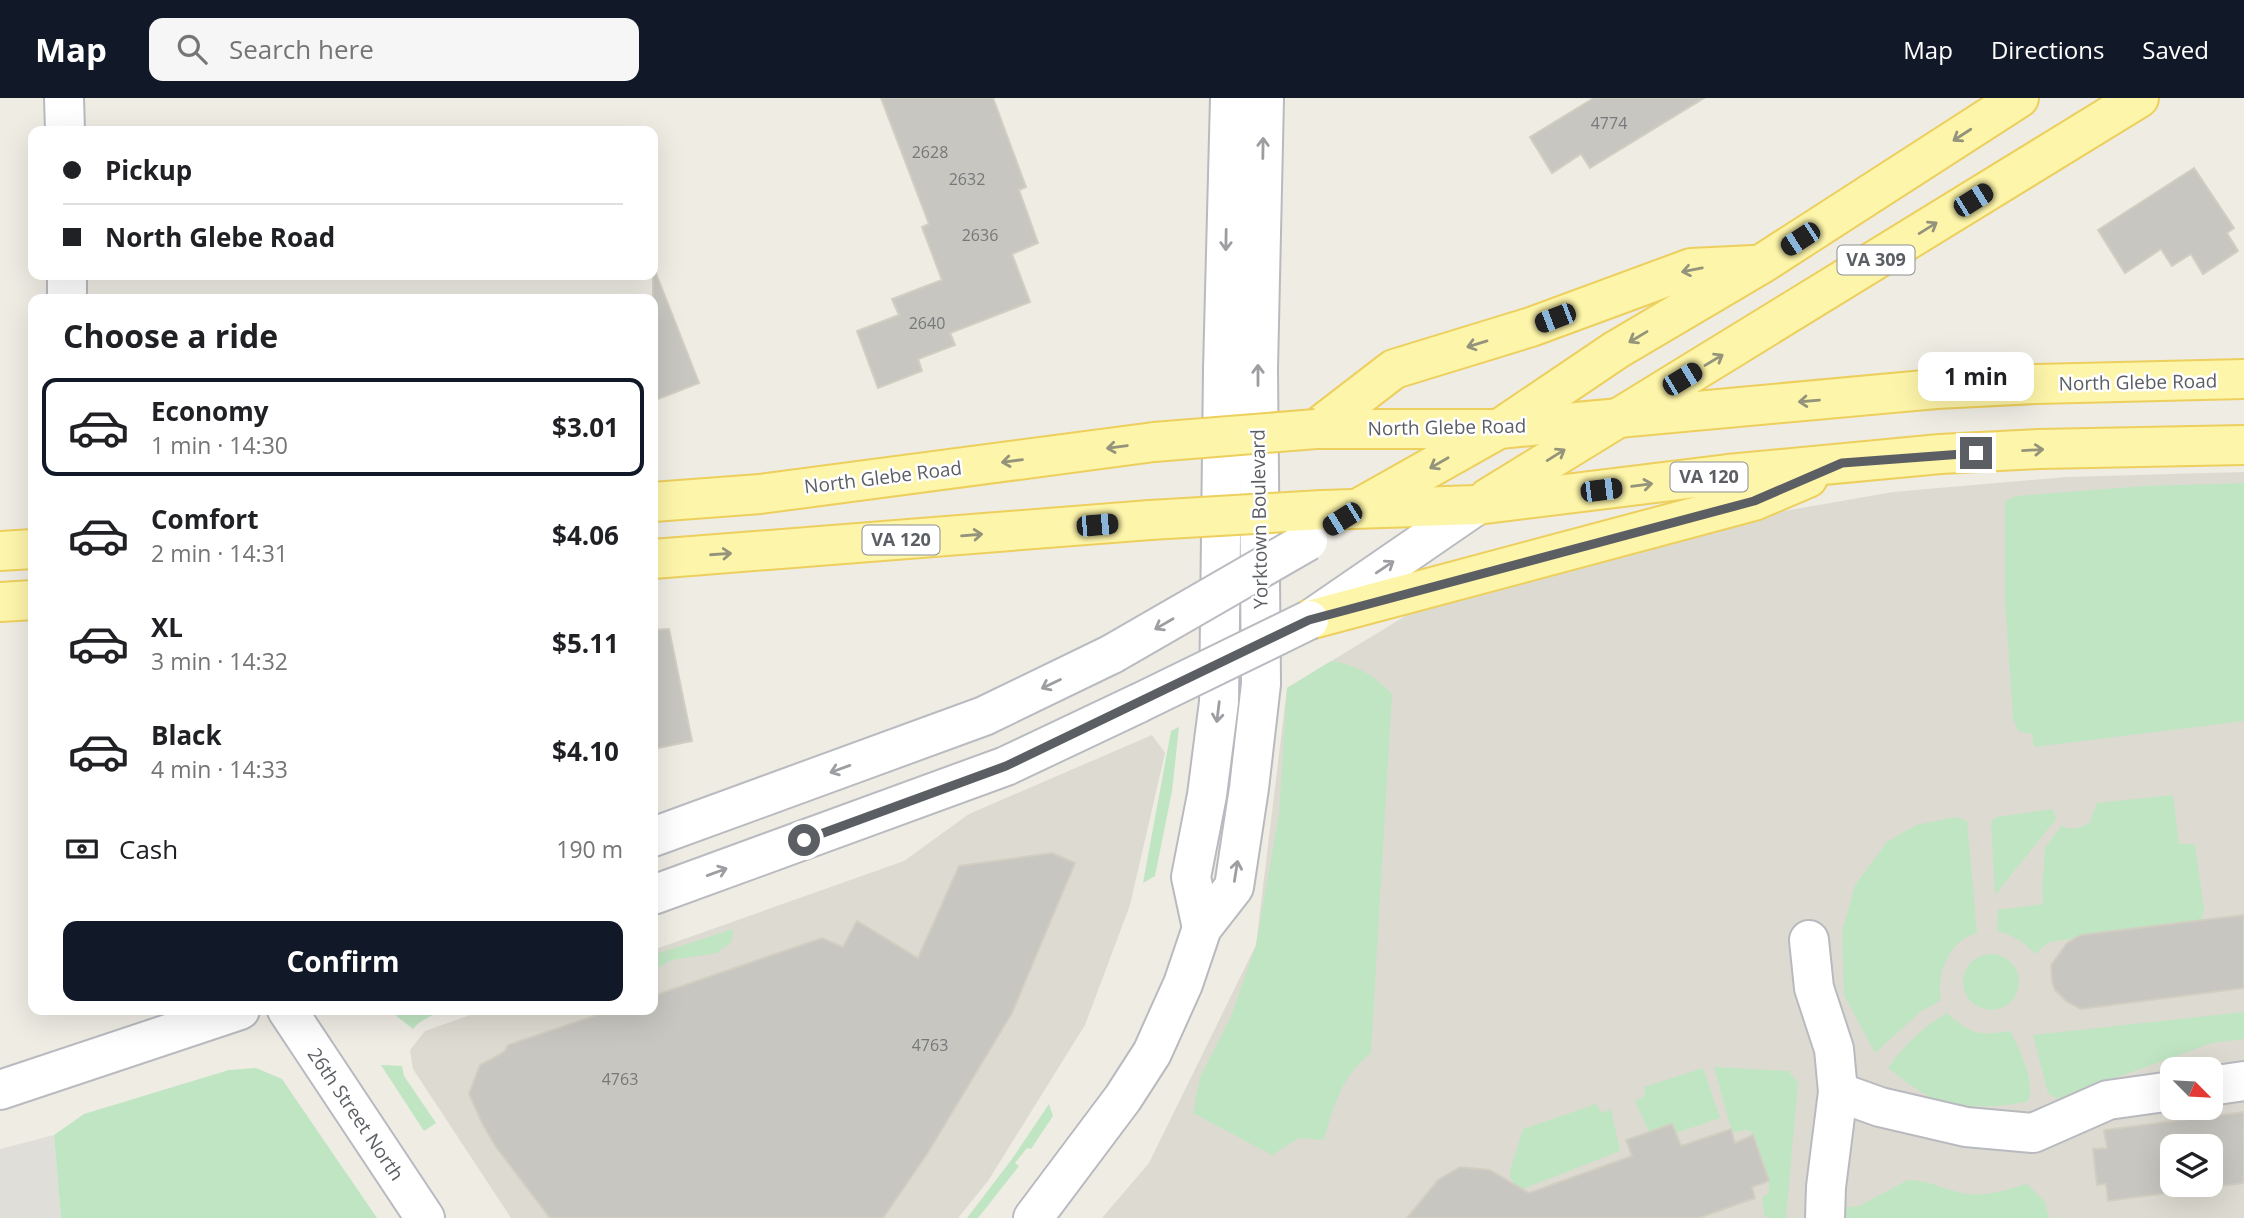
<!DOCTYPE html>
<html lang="en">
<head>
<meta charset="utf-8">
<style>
  body { margin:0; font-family:"Open Sans",sans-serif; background:#f6f6f6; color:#202124; height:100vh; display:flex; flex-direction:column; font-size:26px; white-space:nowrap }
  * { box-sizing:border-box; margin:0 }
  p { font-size:23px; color:#757577 }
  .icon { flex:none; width:38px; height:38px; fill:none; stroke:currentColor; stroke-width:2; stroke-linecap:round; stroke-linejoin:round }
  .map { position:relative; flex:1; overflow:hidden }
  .drawer { position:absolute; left:28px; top:196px; width:630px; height:721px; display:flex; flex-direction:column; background:#fff; border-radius:14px; box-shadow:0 7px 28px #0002 }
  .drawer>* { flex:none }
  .banner { position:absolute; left:28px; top:28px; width:630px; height:154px; border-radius:14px; box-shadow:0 7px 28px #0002; display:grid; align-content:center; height:154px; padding:0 35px; background:#fff }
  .needle { width:46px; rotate:114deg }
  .controls { position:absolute; left:2160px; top:959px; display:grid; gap:14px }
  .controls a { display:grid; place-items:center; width:63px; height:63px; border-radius:14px; background:#fff; box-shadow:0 7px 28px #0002; font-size:35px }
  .end { position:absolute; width:32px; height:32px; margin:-16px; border:9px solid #5b5e63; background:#fff; box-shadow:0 0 0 4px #fff }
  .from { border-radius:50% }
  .bubble { position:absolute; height:49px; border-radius:14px; background:#fff; box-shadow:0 7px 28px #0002; font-size:23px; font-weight:700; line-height:49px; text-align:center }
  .car { position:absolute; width:21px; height:42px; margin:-21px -10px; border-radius:9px; box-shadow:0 0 5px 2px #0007; background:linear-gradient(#222 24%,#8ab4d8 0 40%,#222 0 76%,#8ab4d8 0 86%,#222 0) }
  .banner b { display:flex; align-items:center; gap:24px; height:66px; font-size:26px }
  .banner b+b { border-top:2px solid #e0e0e0 }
  .banner i { width:18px; height:18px; background:#202124 }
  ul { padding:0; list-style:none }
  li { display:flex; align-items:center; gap:21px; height:98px; margin:0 14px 10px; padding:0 21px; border:4px solid transparent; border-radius:14px }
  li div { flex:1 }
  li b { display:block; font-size:26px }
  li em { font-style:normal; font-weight:700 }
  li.on { border-color:#111827 }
  li>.icon { width:63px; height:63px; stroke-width:1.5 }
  h2 { padding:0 35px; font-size:32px; line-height:84px }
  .pay { display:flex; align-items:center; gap:18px; height:77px; padding:0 35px; font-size:26px }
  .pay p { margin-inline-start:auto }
  .primary-button { display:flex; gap:14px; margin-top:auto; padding:14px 35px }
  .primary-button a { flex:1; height:80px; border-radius:14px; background:#111827; color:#fff; font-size:28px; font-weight:700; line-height:80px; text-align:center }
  header { display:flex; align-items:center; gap:42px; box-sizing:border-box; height:98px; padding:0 35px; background:#111827; color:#fff }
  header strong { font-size:33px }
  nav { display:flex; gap:38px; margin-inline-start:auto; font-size:24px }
  .search { width:490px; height:63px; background:#f6f6f6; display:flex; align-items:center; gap:18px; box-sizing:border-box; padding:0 24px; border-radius:14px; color:#757577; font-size:26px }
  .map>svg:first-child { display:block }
  .industrial { fill:#dfded8 }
  .education { fill:#dddbd1; fill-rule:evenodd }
  .green { fill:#c0e5c3 }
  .building { fill:#c8c6c0; stroke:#d2cec2; stroke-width:2; fill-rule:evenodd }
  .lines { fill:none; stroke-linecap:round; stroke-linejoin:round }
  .minor-casing { stroke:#b8babf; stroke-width:42 }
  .tertiary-casing { stroke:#b8babf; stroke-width:42 }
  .secondary-casing { stroke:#b9bbc1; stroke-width:42 }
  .primary-casing { stroke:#edcf5d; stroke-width:42 }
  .minor { stroke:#fff; stroke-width:38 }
  .tertiary { stroke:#fff; stroke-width:38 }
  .secondary { stroke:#fff; stroke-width:38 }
  .primary { stroke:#fdf5a9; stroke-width:38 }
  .secondary-bridge-casing { stroke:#b9bbc1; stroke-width:42; stroke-linecap:butt }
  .primary-bridge-casing { stroke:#edcf5d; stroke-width:42; stroke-linecap:butt }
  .secondary-bridge { stroke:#fff; stroke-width:38 }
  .primary-bridge { stroke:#fdf5a9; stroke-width:38 }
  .oneway { stroke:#94937c }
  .oneway2 { stroke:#9d9ea1 }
  .route { stroke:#5b5e63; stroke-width:9 }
  .labels { text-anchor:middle; stroke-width:5; stroke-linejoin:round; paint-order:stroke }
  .number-label { font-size:16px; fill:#76787a }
  .shield { fill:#fff; stroke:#8c8e92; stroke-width:2 }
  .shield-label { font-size:18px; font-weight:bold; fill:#5b5e63 }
  .street-label { font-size:19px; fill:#5b5e63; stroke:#fff }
</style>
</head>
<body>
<header>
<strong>Map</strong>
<div class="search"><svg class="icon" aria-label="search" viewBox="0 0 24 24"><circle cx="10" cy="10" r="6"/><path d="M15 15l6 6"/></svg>Search here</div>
<nav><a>Map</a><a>Directions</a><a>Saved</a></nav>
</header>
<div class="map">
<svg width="2244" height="1120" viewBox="0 0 2244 1120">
  <rect width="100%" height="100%" fill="#eeece3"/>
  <polygon class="industrial" points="54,1037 61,1120 0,1120 0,1051"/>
  <g class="education">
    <path d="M 2244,374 L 2244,1120 L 1102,1120 L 1149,1065 L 1256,847 L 1287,590 L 1412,514 L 1704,427 L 1893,394 L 2066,379 ZM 2172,971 L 2210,971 L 2210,1010 L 2172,1010 ZM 2172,1048 L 2210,1048 L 2210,1087 L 2172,1087 Z"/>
    <polygon points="1152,637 1165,655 1130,807 1085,927 988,1083 958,1120 511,1120 413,971 410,952 425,933 484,912 653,912 653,852 904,763 969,716"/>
  </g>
  <g class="green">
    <polygon points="2244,385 2244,623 2034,649 2032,636 2018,633 2013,620 2005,502 2005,403 2016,398 2144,388"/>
    <path d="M 1331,563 C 1358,567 1373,577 1392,596 L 1371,955 C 1342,977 1333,1009 1324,1042 L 1299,1040 L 1272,1057 L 1193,1015 L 1200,979 L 1230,921 L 1256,847 L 1279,716 L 1287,590 Z"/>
    <polygon points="1179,629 1172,693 1155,778 1143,785 1171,633"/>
    <path d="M 2173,697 L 2179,746 L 2195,746 L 2204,812 L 2201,823 L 2049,844 L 2035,856 C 2024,844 2014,837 1997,833 L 1998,812 L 2043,806 L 2042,792 L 2045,750 L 2061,728 C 2073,732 2082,731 2092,723 L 2091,721 L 2097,705 Z"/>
    <polygon points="2053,711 2056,721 1995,797 1991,724 1996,719"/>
    <path d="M 1956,719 L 1967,723 L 1977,835 C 1949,842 1936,876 1941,902 L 1920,914 L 1875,955 L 1844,897 L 1842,834 L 1855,787 L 1887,744 L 1916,727 Z"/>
    <polygon points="733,831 732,843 717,855 672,862 653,872 653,857"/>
    <circle cx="1991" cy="884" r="28"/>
    <path d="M 402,912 L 448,912 C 435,916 422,920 413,931 L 394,916 Z"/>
    <polygon points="2244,914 2244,941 2212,945 2057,1001 2048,995 2033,937"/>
    <path d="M 1947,915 C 1973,937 1977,938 2010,933 C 2019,949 2036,985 2028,1003 C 2004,1010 1958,1011 1934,1001 C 1918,994 1901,980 1888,970 C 1904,947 1923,929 1947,915 Z"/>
    <polygon points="381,967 402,968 404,978 436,1025 424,1033"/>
    <polygon points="1714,969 1789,973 1798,985 1786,1120 1768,1120 1764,1117 1762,1099 1769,1095 1769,1082 1750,1032 1732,1034"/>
    <polygon points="256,970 282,981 377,1120 61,1120 54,1037 84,1016 229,972"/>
    <polygon points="1703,970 1720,1020 1676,1035 1672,1026 1649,1034 1635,1003 1645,998 1644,989"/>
    <polygon points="1049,1006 1053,1018 1031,1051 1027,1050 1015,1065 1019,1068 978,1120 967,1120 1012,1061"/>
    <polygon points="1596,1006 1602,1015 1611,1011 1620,1053 1520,1092 1510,1080 1510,1073 1523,1031"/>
    <path d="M 1908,1082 C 1929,1082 1942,1091 1962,1095 C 1985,1100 2005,1092 2027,1086 L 2045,1104 L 2049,1120 L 1840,1120 L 1841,1110 L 1859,1108 Z"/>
  </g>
  <g class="building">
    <polygon points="881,0 993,0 1026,89 1019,92 1038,145 1012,156 1030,204 950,235 955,247 918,261 922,273 878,290 857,233 899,217 892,201 942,182 922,129 929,126"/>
    <polygon points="1594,0 1704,0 1590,70 1581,56 1552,75 1530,39"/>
    <polygon points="2194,70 2234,130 2227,135 2238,153 2203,176 2191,156 2172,168 2161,151 2125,175 2098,132"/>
    <polygon points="653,173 655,173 699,285 653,303"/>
    <polygon points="669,531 692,643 653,651 653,532"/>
    <polygon points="1052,755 1075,765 1012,915 927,1056 883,1120 550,1120 496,1049 483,1027 469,996 480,967 504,954 508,947 612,912 653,912 653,898 822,840 843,849 857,823 918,860 959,768"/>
    <polygon points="2244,817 2244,890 2081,911 2067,904 2055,892 2052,883 2051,867 2067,845 2081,837"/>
    <path d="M 2244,1014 L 2244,1085 L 2108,1103 L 2106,1086 L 2097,1087 L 2093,1051 L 2107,1050 L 2104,1032 ZM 2172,1048 L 2210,1048 L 2210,1087 L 2172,1087 Z"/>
    <polygon points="1672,1026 1681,1048 1731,1031 1735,1045 1753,1037 1769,1083 1752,1089 1755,1100 1699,1120 1407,1120 1438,1082 1460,1069 1490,1072 1529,1095 1632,1058 1626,1042"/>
  </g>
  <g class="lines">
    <g class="minor-casing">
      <g id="minor">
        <polyline points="64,0 65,33"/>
        <polyline points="67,177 67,201"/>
        <polyline points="1809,842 1814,890 1834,951 1838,994 1826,1089 1825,1120"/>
        <polyline points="2210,988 2244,983"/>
        <polyline points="1838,994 1880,1009 1966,1029 2033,1035 2108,1002 2172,993"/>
      </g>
    </g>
    <g class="tertiary-casing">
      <g id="tertiary">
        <polyline points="1202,830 1191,779 1207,697 1219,604 1223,272 1230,0"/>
        <polyline points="287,912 425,1120"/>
        <polyline points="1033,1120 1123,1000 1152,955 1183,886 1202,830 1234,789 1249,690 1261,586 1258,271 1264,0"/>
      </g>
    </g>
    <g class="secondary-casing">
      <g id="secondary">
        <polyline points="1314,519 1477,407"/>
        <polyline points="653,739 984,618 1112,556"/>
        <polyline points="653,797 1006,668 1139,605"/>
        <polyline points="0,992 240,912"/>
      </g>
    </g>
    <g class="primary-casing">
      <g id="primary">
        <polyline points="1316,331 1499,331 1936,291 2036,286 2244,281"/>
        <polyline points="1316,331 1394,271 1531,229 1691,170 1754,167"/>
        <polyline points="1488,400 2139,0"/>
        <polyline points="653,404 760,396 1154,344"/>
        <polyline points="1364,407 1499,331 1616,252 1760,167 2019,0"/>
        <polyline points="1322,412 1477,407 1728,376 1940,356 2039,351 2244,347"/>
        <polyline points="0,453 33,451"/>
        <polyline points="653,461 1150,422"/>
        <polyline points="0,504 33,502"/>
        <polyline points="1309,522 1754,403 1808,380"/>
      </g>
    </g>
    <use href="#minor" class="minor"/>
    <use href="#tertiary" class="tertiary"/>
    <use href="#secondary" class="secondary"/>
    <use href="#primary" class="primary"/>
    <g class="secondary-bridge-casing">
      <g id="secondary-bridge">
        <polyline points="1112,556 1308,443"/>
        <polyline points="1139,605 1309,522"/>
      </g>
    </g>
    <g class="primary-bridge-casing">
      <g id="primary-bridge">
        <polyline points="1154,344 1316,331"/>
        <polyline points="1150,422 1322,412"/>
      </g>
    </g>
    <use href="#secondary-bridge" class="secondary-bridge"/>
    <use href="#primary-bridge" class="primary-bridge"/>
  </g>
  <defs><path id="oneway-shaft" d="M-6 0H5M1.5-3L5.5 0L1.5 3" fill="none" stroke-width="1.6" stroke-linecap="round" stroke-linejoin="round" transform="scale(1.75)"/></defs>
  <g class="oneway">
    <use href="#oneway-shaft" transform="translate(1962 37) rotate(147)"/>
    <use href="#oneway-shaft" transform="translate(1928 130) rotate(-32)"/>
    <use href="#oneway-shaft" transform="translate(1692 172) rotate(169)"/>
    <use href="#oneway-shaft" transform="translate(1638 239) rotate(149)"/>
    <use href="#oneway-shaft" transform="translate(1477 246) rotate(163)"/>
    <use href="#oneway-shaft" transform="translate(1714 262) rotate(-31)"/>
    <use href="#oneway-shaft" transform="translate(1809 303) rotate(175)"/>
    <use href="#oneway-shaft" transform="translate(1117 349) rotate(172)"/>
    <use href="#oneway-shaft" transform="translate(2033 352) rotate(-3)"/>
    <use href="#oneway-shaft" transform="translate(1556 357) rotate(-32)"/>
    <use href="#oneway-shaft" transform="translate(1012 363) rotate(173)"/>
    <use href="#oneway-shaft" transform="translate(1439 365) rotate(150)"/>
    <use href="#oneway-shaft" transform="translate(1642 387) rotate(-7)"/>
    <use href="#oneway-shaft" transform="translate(972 437) rotate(-5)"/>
    <use href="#oneway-shaft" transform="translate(721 456) rotate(-4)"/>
  </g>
  <g class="oneway2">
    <use href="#oneway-shaft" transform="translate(1263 50) rotate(-89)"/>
    <use href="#oneway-shaft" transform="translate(1226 142) rotate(91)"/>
    <use href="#oneway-shaft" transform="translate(1258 277) rotate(-90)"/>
    <use href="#oneway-shaft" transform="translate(1385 469) rotate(-34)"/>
    <use href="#oneway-shaft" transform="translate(1164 526) rotate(150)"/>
    <use href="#oneway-shaft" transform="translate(1051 586) rotate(154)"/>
    <use href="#oneway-shaft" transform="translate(1218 614) rotate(97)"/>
    <use href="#oneway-shaft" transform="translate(840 671) rotate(160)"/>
    <use href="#oneway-shaft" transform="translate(1236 773) rotate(-81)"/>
    <use href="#oneway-shaft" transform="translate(717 774) rotate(-20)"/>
  </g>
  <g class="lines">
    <polyline class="route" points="804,742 1006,668 1309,522 1754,403 1842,365 1976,355"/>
  </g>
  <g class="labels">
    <g class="number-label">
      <text x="1609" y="31">4774</text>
      <text x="930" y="60">2628</text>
      <text x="967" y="87">2632</text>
      <text x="980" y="143">2636</text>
      <text x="927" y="231">2640</text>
      <text x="930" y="953">4763</text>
      <text x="620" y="987">4763</text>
    </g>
    <g class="shield">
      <rect x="1837.5" y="147.5" width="77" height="29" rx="5"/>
      <rect x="1670.5" y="364.5" width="77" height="29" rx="5"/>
      <rect x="862.5" y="427.5" width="77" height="29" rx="5"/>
    </g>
    <g class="shield-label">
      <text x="1876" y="168">VA 309</text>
      <text x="1709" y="385">VA 120</text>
      <text x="901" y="448">VA 120</text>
    </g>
    <g class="street-label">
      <text transform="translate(2138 284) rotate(-1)" y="7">North Glebe Road</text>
      <text transform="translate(1447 329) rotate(-1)" y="7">North Glebe Road</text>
      <text transform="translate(883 379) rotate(-7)" y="7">North Glebe Road</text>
      <text transform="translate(1259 421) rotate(-91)" y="7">Yorktown Boulevard</text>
      <text transform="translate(356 1016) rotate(56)" y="7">26th Street North</text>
    </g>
  </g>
</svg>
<div class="controls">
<a><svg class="needle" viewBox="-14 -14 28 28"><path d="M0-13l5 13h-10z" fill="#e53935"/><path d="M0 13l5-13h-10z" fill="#757577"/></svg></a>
<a><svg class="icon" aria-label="layers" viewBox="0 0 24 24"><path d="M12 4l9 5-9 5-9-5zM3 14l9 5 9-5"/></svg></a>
</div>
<i class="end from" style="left:804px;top:742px"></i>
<i class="end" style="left:1976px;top:355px"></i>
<div class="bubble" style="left:1918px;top:254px;width:116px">1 min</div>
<i class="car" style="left:1973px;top:102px;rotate:58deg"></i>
<i class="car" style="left:1800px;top:141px;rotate:237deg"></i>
<i class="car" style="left:1555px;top:220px;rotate:249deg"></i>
<i class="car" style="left:1682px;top:281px;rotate:59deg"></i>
<i class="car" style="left:1601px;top:392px;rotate:83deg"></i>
<i class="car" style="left:1342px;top:421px;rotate:238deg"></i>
<i class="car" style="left:1097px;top:427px;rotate:85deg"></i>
<div class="banner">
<b><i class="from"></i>Pickup</b>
<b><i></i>North Glebe Road</b>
</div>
<section class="drawer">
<h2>Choose a ride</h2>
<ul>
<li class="on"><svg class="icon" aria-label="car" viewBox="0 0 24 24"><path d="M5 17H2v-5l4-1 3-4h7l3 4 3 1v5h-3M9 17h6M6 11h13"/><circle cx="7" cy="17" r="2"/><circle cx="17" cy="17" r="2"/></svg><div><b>Economy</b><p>1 min · 14:30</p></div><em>$3.01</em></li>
<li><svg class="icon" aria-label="car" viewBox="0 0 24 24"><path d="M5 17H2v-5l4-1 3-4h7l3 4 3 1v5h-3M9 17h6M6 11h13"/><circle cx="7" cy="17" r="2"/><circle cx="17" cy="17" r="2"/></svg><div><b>Comfort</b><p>2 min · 14:31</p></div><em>$4.06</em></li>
<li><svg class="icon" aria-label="car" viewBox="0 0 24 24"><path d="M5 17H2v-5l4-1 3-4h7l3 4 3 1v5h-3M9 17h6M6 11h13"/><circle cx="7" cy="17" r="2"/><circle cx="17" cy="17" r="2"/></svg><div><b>XL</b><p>3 min · 14:32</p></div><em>$5.11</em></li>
<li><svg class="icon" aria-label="car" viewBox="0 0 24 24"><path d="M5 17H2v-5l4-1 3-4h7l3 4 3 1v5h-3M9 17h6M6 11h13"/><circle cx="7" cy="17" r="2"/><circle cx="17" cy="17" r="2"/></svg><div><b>Black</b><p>4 min · 14:33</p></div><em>$4.10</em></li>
</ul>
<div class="pay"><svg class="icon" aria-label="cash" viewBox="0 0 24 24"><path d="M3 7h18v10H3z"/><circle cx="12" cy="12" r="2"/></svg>Cash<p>190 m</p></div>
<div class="primary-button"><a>Confirm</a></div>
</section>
</div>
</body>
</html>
